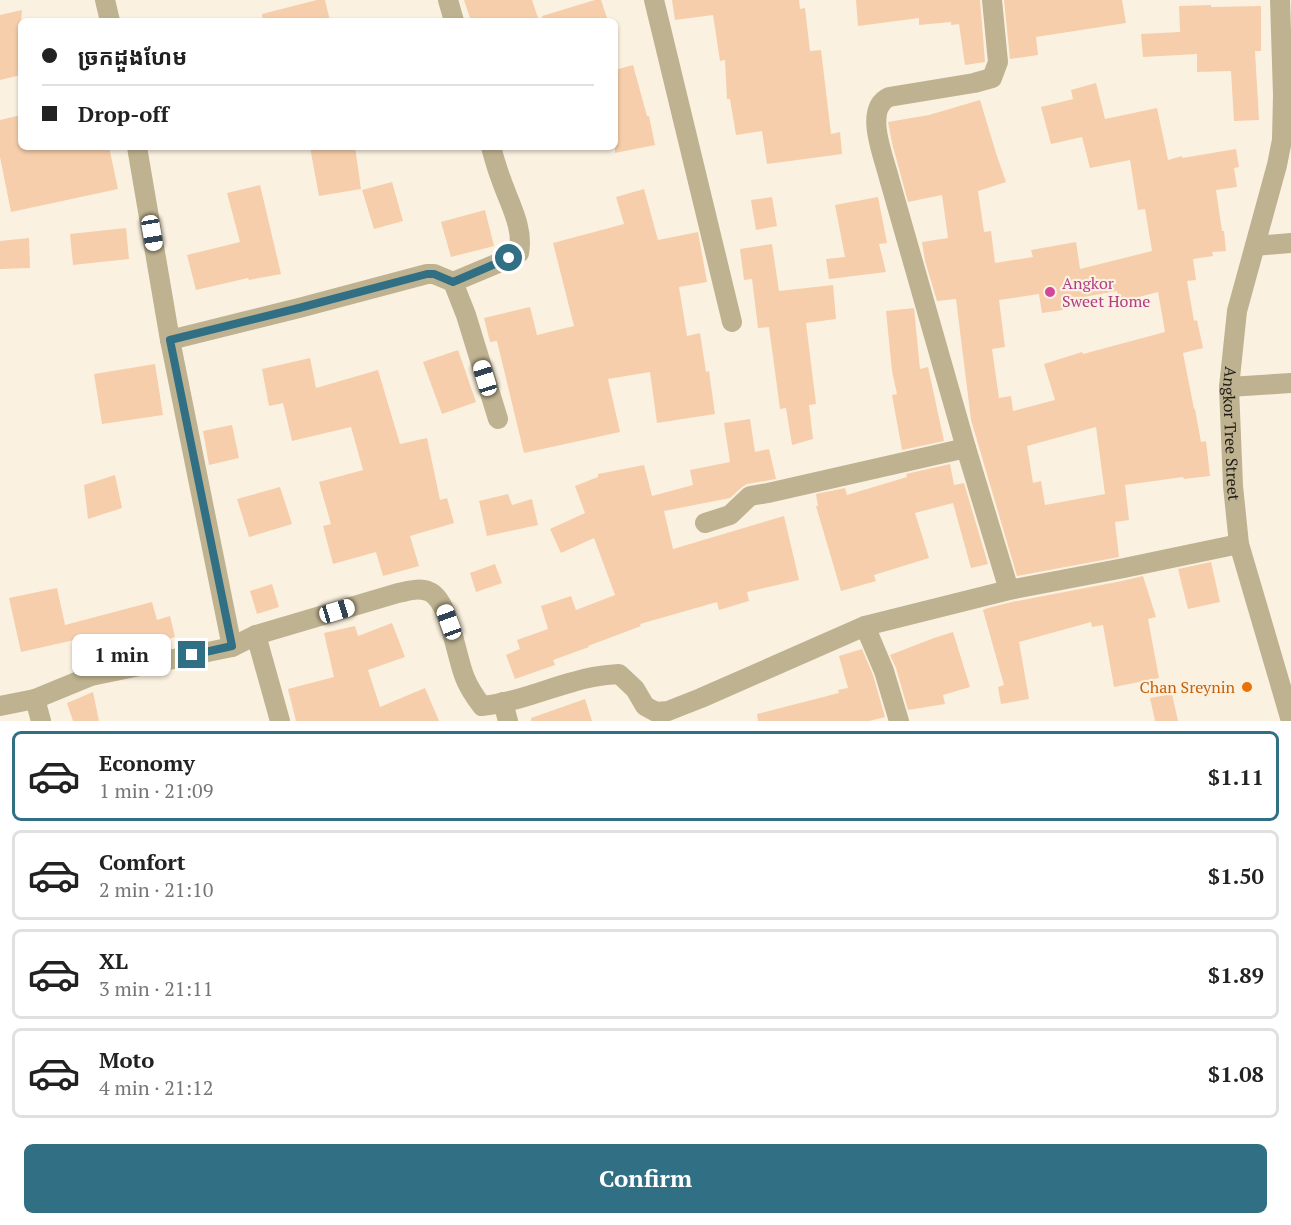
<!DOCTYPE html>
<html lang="en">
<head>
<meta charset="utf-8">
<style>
  body { margin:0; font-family:"PT Serif","Noto Sans Khmer",serif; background:#f6f6f6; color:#222; height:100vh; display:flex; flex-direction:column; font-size:22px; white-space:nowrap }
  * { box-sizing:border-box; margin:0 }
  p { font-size:20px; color:#767676 }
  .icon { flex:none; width:33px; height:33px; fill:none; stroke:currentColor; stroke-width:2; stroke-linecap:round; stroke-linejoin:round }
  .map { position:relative; height:721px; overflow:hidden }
  .side { display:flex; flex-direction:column; background:#fff; flex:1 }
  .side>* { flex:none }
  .banner { position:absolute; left:18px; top:18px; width:600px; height:132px; border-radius:9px; box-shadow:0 2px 4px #0004; display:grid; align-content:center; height:132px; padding:0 24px; background:#fff }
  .end { position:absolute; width:27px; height:27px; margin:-14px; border:8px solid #306f84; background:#fff; box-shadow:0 0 0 3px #fff }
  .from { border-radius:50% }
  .bubble { position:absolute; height:42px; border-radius:9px; background:#fff; box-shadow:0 2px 4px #0004; font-size:20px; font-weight:800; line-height:42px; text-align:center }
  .car { position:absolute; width:18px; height:36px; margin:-18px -9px; border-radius:8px; box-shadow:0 0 4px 2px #0007; background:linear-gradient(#fff 24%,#345 0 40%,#fff 0 76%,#345 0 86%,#fff 0) }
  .banner b { display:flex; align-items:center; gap:21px; height:57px; font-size:22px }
  .banner b+b { border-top:2px solid #e0e0e0 }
  .banner i { width:15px; height:15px; background:#222 }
  ul { padding:10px 0 0; list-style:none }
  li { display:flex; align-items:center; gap:18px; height:90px; margin:0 12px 9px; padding:0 12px; border:3px solid #e0e0e0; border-radius:9px }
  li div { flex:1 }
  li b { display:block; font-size:22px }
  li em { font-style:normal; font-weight:800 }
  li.current { border-color:#306f84 }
  li>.icon { width:54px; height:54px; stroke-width:1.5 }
  .button { display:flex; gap:12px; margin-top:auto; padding:12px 24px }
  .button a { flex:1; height:69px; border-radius:9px; background:#306f84; color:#fff; font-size:24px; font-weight:800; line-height:69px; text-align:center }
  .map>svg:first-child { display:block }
  .building { fill:#f6ceab; fill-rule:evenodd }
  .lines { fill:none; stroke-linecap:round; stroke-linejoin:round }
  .minor { stroke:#beb290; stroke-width:20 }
  .route { stroke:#306f84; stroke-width:8 }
  .hotel-dot { fill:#d1479c; stroke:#fbf1e0; stroke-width:2 }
  .food-dot { fill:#e8710a; stroke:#fbf1e0; stroke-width:2 }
  .labels { text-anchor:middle; stroke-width:4.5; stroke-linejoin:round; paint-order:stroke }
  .hotel-label { font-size:16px; fill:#b23c85; stroke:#fbf1e0; text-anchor:start }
  .street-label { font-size:16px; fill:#1e1b15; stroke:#fbf1e0 }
  .food-label { font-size:16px; fill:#c56008; stroke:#fbf1e0; text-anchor:end }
</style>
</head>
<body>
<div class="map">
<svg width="1291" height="721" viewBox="0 0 1291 721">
  <rect width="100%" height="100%" fill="#fbf1e0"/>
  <g class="building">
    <polygon points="317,0 325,0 330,21 263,21 262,14"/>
    <polygon points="464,0 532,0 538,18 527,21 471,21"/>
    <polygon points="595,0 601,0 608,21 543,21 542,16"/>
    <polygon points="672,0 799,0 800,9 805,8 810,51 821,50 831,134 840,132 842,154 767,164 762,131 736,135 730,99 727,99 725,60 720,61 713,15 675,20"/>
    <polygon points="856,0 980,0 985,62 965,65 959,24 951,25 951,22 919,25 919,18 858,26"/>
    <polygon points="1004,0 1122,0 1126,23 1036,37 1038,55 1010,59"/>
    <polygon points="1211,5 1211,7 1261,6 1261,51 1255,51 1259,120 1234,121 1231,71 1197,72 1197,54 1143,57 1141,34 1180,32 1179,6"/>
    <polygon points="22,10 21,21 21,75 0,80 0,15"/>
    <polygon points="633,65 647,116 649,116 655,145 615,153 615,70"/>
    <path d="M 1096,83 L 1105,119 L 1157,108 L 1168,160 L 1182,156 L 1182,158 L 1236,149 L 1239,167 L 1234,168 L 1237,187 L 1216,190 L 1222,231 L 1224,231 L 1226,251 L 1212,252 L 1213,256 L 1193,259 L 1196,280 L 1187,281 L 1194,321 L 1197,320 L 1203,348 L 1183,353 L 1194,409 L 1195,409 L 1201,442 L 1206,441 L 1210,476 L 1184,479 L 1183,477 L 1125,485 L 1129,520 L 1115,522 L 1119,557 L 1017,576 L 971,420 L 956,299 L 937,301 L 925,261 L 922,242 L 948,238 L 942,195 L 908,202 L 892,143 L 888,122 L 929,115 L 980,100 L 996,153 L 1006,182 L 978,191 L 984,232 L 991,231 L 995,263 L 1033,257 L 1031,250 L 1076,242 L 1080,269 L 1152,251 L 1145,209 L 1138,210 L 1130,160 L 1090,168 L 1082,137 L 1051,144 L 1041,107 L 1073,99 L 1071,90 ZM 1117,291 L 1119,302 L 1158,292 L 1165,332 L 1083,354 L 1082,352 L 1044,364 L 1055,400 L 1013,411 L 1011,396 L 999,398 L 992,349 L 1005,347 L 999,300 L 1039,294 L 1042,313 L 1063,310 L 1062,301 ZM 1096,427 L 1105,494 L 1045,505 L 1041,481 L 1033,483 L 1027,446 Z"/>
    <polygon points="21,115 21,147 109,147 118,189 11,212 0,157 0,120"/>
    <polygon points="310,147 355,147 361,189 319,196"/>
    <polygon points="392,182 403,221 374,229 362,190"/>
    <polygon points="260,185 281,274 249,280 248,278 196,290 187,255 240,242 227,193"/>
    <polygon points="644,189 658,240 698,232 707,282 679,287 687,336 700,333 706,372 709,371 715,414 657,423 650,372 608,379 620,432 524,453 497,341 490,342 484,318 530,307 537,335 574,326 553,243 624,224 616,197"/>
    <polygon points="772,197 777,226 756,230 751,200"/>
    <polygon points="878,197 887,243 879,244 886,272 829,279 826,259 845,257 835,205"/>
    <polygon points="485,210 494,246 451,257 441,222"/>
    <polygon points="126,228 129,259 73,265 70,234"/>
    <polygon points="29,238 30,268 0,269 0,241"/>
    <polygon points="772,244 779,291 833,285 836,319 806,323 816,404 809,405 813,439 792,445 786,408 780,409 769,327 758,328 752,279 744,280 740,249"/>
    <polygon points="914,308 920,369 928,367 944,441 902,450 892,395 897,394 892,371 886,311"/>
    <polygon points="458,350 476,402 442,414 423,362"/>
    <polygon points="310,358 316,388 378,370 400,444 427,438 440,500 447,498 454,523 410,536 419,566 383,576 376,552 333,564 323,526 331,524 319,482 363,470 351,427 292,441 283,403 269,406 262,369"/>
    <polygon points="155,364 163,415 102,424 94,374"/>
    <polygon points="750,419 755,452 769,449 776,479 747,484 742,487 730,498 664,511 673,549 784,516 799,580 747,592 749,601 719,610 717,602 640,624 641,626 588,646 589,647 553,660 555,665 515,679 506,655 520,649 517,640 548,629 541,606 571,596 576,610 615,595 594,538 561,553 550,529 585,513 575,486 598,477 598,474 644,465 652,496 693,485 690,470 730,462 724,423"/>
    <polygon points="232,425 239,458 209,465 203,431"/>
    <polygon points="950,464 954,485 964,483 988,564 971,568 953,503 915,513 929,558 874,575 876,581 841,591 816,506 818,506 816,494 845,488 847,495 907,477 906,474"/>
    <polygon points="115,475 122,508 88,519 84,485"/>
    <polygon points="280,487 292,524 249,537 237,499"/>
    <polygon points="508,494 512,505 532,499 538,525 487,536 479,501"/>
    <polygon points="1211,562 1220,602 1188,609 1178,569"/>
    <polygon points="495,564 502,583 476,592 470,573"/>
    <polygon points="1143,576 1156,617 1148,619 1159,678 1114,687 1103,625 1092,627 1091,622 1019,642 1029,699 1001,704 998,687 1004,685 983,610 988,608 1012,602 1122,581"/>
    <polygon points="272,584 279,607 257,614 250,591"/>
    <polygon points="57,588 65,625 152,602 157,620 170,616 175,637 107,656 101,634 21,652 9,598"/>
    <polygon points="392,623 405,657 368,670 380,707 425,688 439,721 296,721 288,689 334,677 324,633 355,626 358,636"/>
    <polygon points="953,632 970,687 943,695 945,704 908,710 896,668 890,655 934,638"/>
    <polygon points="862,649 873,675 885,717 869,721 758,721 757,714 839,693 838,690 848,688 839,656"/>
    <polygon points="93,692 99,721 73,721 67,703"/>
    <polygon points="1172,694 1178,721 1155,721 1150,698"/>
    <polygon points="585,699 592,721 531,721 531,718"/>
  </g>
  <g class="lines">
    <g class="minor">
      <polyline points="105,0 110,21"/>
      <polyline points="448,0 454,21"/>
      <polyline points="654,0 732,322"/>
      <path d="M 992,0 L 998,62 L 992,78 L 974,83 L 889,97 C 863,109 884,157 889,178 L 966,448 L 1009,590"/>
      <path id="s1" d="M 1280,0 L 1283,95 L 1282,140 L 1277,165 L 1237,311 L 1229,387 L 1233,486 L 1239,544 L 1291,721"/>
      <polyline points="137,147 170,340 232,647"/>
      <polyline points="1255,246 1291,243"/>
      <path d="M 453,282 L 496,264 L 519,253 C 524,227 509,203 501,179 C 497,169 494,158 491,147"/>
      <polyline points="170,340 299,308 427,274 434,274 453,282 466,315 498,419"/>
      <polyline points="1229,387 1291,383"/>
      <polyline points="705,523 730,515 750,496 768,493 966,448"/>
      <polyline points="865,626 884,671 899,721"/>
      <polyline points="256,635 280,721"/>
      <polyline points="35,699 41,721"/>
      <polyline points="503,702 508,721"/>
      <path d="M 0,706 L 35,699 L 91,676 L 232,647 L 256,635 L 398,593 C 409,591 419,587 430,592 C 450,602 456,657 465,678 C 469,688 475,697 482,706 C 513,703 543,690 573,682 C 588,677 604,675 619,674 L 635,689 L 645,706 L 656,712 L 668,711 L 701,698 L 865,626 L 1009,590 L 1124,568 L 1239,544"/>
    </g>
  </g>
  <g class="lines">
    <polyline class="route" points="192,655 232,646 170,340 299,308 427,274 434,274 453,282 509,258"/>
  </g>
  <circle class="hotel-dot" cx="1050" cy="292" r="6"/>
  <circle class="food-dot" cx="1247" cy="687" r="6"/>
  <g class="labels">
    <g class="hotel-label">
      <text x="1062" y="289">Angkor<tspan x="1062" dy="18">Sweet Home</tspan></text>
    </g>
    <g class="street-label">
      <text dy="6" stroke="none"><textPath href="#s1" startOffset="440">Angkor Tree Street</textPath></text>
    </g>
    <g class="food-label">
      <text x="1235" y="693">Chan Sreynin</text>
    </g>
  </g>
</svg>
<i class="end from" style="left:509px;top:258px"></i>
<i class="end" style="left:192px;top:655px"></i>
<div class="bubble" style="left:72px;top:634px;width:99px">1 min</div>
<i class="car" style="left:152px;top:233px;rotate:170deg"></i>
<i class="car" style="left:485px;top:378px;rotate:343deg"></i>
<i class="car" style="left:337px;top:611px;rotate:73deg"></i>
<i class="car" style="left:449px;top:622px;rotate:340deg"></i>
<div class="banner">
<b><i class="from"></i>ច្រកដួងហែម</b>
<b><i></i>Drop-off</b>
</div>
</div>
<section class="side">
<ul>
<li class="current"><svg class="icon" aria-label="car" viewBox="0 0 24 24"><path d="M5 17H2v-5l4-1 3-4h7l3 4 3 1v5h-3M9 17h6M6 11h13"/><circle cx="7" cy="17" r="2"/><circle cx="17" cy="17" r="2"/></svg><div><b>Economy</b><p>1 min · 21:09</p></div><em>$1.11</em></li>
<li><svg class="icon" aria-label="car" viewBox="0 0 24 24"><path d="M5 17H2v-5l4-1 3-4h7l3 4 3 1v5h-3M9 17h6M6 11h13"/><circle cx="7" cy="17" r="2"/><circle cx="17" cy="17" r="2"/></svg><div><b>Comfort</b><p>2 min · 21:10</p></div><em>$1.50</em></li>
<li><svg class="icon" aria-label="car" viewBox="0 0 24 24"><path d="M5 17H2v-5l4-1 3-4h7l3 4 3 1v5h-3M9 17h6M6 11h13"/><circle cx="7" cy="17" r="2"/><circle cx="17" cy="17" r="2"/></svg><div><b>XL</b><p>3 min · 21:11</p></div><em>$1.89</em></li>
<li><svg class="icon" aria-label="car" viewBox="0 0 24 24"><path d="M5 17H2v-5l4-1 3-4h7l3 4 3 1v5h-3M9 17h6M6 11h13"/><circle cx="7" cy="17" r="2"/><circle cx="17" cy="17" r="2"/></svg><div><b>Moto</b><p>4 min · 21:12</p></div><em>$1.08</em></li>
</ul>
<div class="button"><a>Confirm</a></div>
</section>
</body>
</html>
